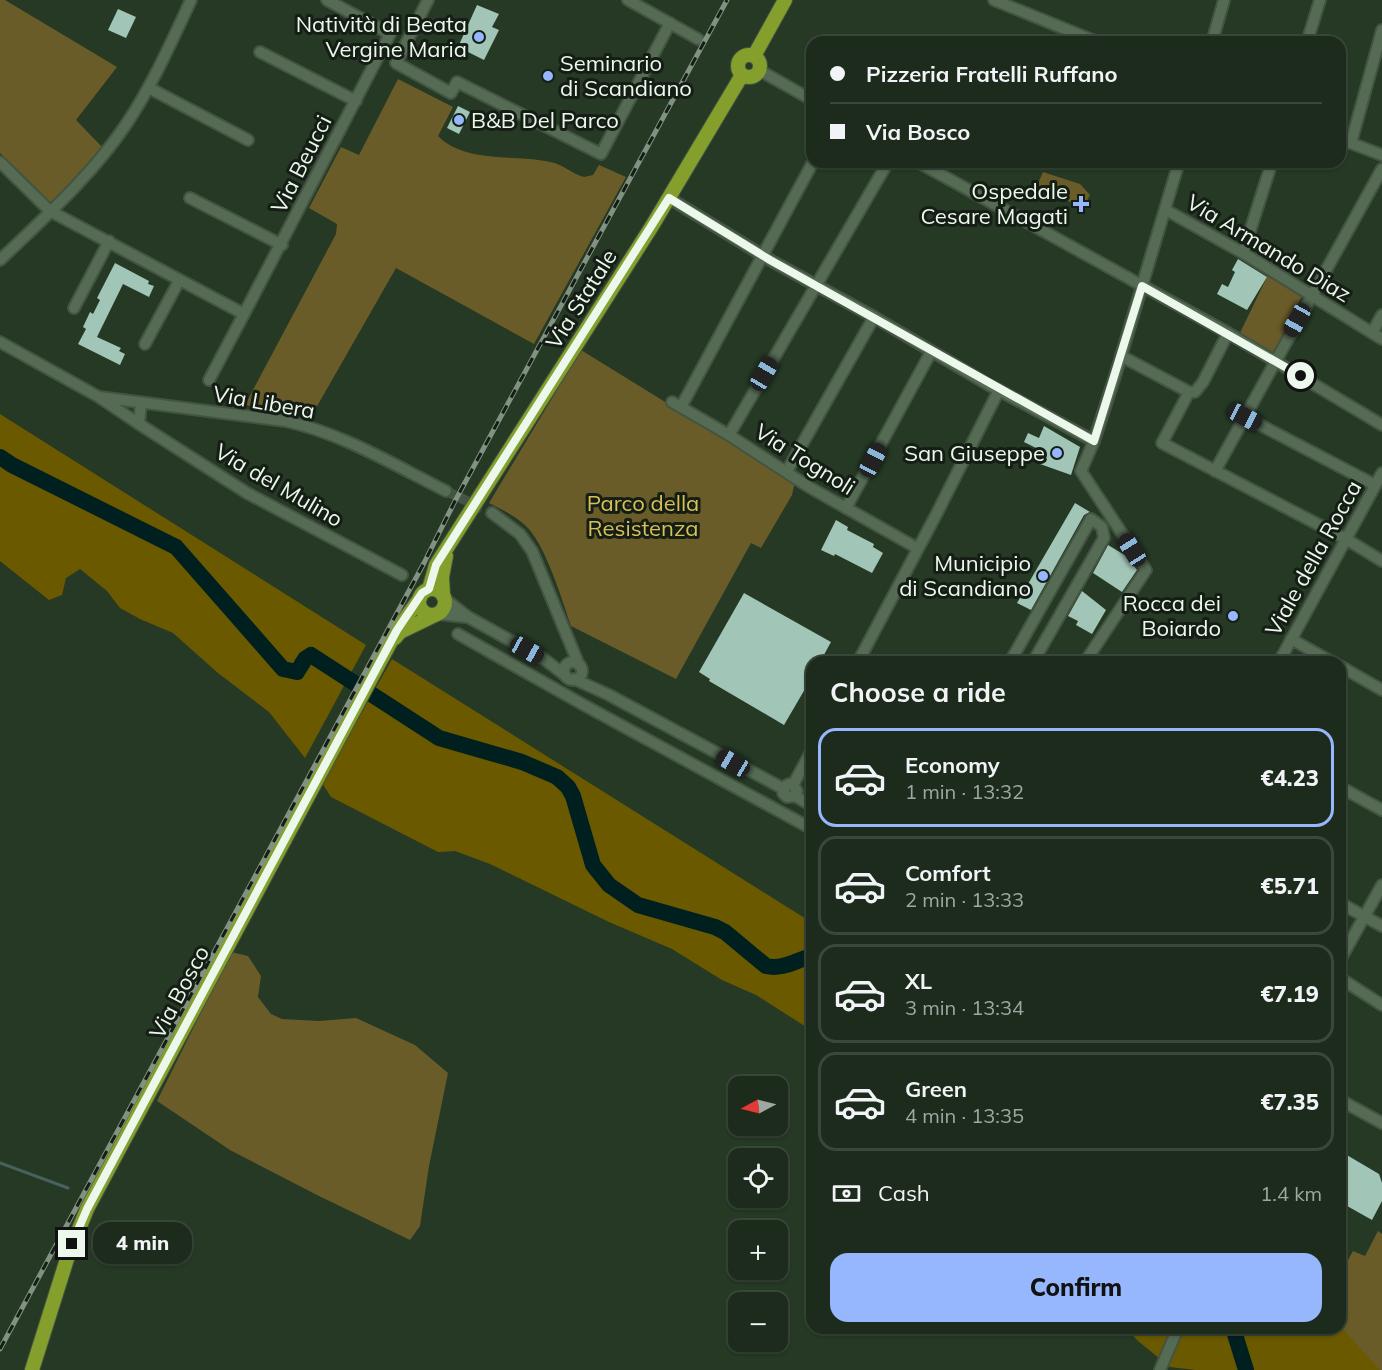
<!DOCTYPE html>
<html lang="en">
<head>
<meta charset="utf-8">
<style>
  body { margin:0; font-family:Mulish,sans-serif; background:#293729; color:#f1f3f6; height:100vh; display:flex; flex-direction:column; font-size:22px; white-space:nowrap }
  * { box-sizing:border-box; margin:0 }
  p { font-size:20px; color:#a0a7a3 }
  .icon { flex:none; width:33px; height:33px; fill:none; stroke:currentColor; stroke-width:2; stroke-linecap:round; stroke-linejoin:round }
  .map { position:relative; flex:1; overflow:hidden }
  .side { position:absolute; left:806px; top:656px; width:540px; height:678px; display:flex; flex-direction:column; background:#1c2b1c; border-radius:18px; box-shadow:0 2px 4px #0004,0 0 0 2px #3a473b }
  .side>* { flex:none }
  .hud { position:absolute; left:806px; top:36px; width:540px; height:132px; border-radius:18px; box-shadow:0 2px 4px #0004,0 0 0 2px #3a473b; display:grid; align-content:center; height:132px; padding:0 24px; background:#1c2b1c }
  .needle { width:39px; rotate:263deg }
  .controls { position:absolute; left:728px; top:1076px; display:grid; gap:12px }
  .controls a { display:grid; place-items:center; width:60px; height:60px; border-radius:12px; background:#1c2b1c; box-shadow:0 2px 4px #0004,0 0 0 2px #3a473b; font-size:30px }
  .end { position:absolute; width:27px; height:27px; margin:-14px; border:8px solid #ecf8eb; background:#111; box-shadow:0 0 0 3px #111 }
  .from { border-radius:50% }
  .bubble { position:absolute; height:42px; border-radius:18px; background:#1c2b1c; box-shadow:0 2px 4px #0004,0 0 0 2px #3a473b; font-size:20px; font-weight:800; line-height:42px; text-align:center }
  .car { position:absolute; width:18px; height:36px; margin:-18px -9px; border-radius:8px; box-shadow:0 0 4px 2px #0007; background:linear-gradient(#222 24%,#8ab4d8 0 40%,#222 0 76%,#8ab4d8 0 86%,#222 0) }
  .hud b { display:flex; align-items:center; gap:21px; height:57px; font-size:22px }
  .hud b+b { border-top:2px solid #3a473b }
  .hud i { width:15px; height:15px; background:#f1f3f6 }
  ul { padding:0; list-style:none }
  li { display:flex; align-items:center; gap:18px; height:99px; margin:0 12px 9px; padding:0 12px; border:3px solid #3a473b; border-radius:18px }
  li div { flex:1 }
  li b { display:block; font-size:22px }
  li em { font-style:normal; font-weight:800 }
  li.selected { border-color:#96b6fd }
  li>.icon { width:54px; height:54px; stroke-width:1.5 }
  h2 { padding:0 24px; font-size:27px; line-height:72px }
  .pay { display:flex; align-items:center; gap:15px; height:66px; padding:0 24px; font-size:22px }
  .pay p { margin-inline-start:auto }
  .button { display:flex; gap:12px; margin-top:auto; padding:12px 24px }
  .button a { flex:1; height:69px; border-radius:18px; background:#96b6fd; color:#111; font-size:24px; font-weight:800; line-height:69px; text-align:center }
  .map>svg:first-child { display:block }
  .green { fill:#695c29 }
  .forest { fill:#6b5900 }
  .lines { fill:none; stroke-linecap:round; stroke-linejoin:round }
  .stream { stroke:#47615d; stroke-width:3 }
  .river { stroke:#002020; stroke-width:16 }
  .building { fill:#a1c5b6 }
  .minor-tunnel { stroke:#435643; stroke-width:10; stroke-dasharray:10 5; stroke-linecap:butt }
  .minor-casing { stroke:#435442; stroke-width:14 }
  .major-casing { stroke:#435442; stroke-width:16 }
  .minor { stroke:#556b54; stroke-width:10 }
  .major { stroke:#849f2b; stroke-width:14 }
  .rail-casing { stroke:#829282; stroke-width:5 }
  .rail { stroke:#151e15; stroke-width:3; stroke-dasharray:9; stroke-linecap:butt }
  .route { stroke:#ecf8eb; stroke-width:8 }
  .poi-dot { fill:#96b6fd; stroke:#151e15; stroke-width:2 }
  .labels { text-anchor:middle; stroke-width:6; stroke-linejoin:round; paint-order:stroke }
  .poi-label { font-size:22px; fill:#ecf8eb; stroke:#151e15; text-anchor:end }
  .street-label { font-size:22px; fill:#ecf8eb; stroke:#151e15 }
  .park-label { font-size:22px; fill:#d8bf56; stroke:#151e15 }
</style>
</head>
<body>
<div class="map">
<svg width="1382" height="1370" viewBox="0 0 1382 1370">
  <rect width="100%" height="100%" fill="#253925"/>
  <g class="green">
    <polygon points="0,0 5,0 117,67 76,120 104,149 50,208 0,153"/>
    <path d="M 398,79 L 453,107 L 438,136 C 466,164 515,154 550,162 C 563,164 572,174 584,177 L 593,175 L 599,165 L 626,177 L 534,344 L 396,268 L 312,415 L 245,405 L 336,234 L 337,224 L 309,208 L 341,147 L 359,155 Z"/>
    <polygon points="1043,172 1080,184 1090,195 1083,208 1037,186"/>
    <polygon points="1268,275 1302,296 1272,356 1238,337"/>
    <path d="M 581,350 L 795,482 L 792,495 L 761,548 L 751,543 L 676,679 L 571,626 C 562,600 547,549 528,528 C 517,517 503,510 489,503 Z"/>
    <polygon points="231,952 248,956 261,976 258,997 271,1014 282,1019 319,1021 356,1018 415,1045 448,1073 429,1166 420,1226 410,1240 317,1195 230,1150 157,1101"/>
    <polygon points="1378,1231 1382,1234 1382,1370 1379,1370 1340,1327 1340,1268 1343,1269 1353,1251 1365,1256"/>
  </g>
  <g class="forest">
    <polygon points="0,414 366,645 305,758 269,712 218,673 173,633 140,619 120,608 107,591 80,569 66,578 62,595 49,600 0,561"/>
    <polygon points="392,659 811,922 811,1030 756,995 722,980 672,949 609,922 490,864 455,851 438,852 331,797 322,783"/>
    <polygon points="1340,1326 1380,1370 1196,1370 1170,1367 1138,1341 1126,1328"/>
  </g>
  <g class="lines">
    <polyline class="stream" points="0,1163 68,1188"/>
    <g class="river">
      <path d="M 0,457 L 12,465 L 176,547 L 283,669 L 297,672 L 305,659 L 311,655 L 439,738 L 522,762 L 557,777 L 568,787 L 573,796 L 593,865 L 609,885 L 638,905 L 715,927 L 725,932 L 766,966 C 783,970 796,960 812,956"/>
      <polyline points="1233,1328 1246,1370"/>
    </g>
  </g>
  <g class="building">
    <polygon points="477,5 499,14 492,27 499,30 484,60 458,47"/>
    <polygon points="118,9 136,17 126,38 108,30"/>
    <polygon points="458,106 470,112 459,134 447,128"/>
    <polygon points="1238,259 1267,277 1247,310 1217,294 1222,284 1228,287 1235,272 1232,270"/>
    <polygon points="115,263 149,281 148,284 154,286 149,297 123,284 97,337 121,348 119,351 125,354 120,365 78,344 86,329 83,327 90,312 93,314 100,300 97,298"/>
    <polygon points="1044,426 1080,447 1071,475 1040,464 1034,458 1038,449 1024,442 1028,433 1039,438"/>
    <polygon points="1075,503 1090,512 1084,515 1031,610 1017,603"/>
    <polygon points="836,520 848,527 847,530 874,544 873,547 883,553 872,573 835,554 834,556 821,550"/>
    <polygon points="1108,545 1128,557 1137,570 1122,592 1093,573"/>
    <polygon points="1082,591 1106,610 1092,634 1076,625 1078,621 1068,616"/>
    <polygon points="744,593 831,642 820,662 812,662 812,677 784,725 709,681 710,679 699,672"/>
    <polygon points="1340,1151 1379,1174 1382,1183 1382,1201 1372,1220 1340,1202"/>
  </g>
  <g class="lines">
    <polyline class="minor-tunnel" points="446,491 492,513"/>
    <g class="minor-casing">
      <g id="minor">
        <polyline points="428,0 396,63 451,93 457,82 601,154 670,23"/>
        <polyline points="628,0 698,39"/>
        <polyline points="994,0 1097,42"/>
        <polyline points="1212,42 1224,0"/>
        <polyline points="1307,42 1320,0"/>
        <polyline points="260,52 356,101"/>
        <polyline points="759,70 812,100"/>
        <polyline points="149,88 248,140"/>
        <polyline points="1340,139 1382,155"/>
        <polyline points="1351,143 1382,30"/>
        <polyline points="0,162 50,211 244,314 390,34 327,0"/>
        <polyline points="918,162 1228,333 1382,425"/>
        <polyline points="190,198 282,245"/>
        <polyline points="669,198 770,260 874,317 989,385 1094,441"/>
        <polyline points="1166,210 1243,253 1382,339"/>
        <polyline points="1243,253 1272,162"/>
        <path d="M 0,260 C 44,218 91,176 125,126 C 152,86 171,43 191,0"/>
        <polyline points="74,308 109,241"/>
        <polyline points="1372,333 1382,315"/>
        <polyline points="0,342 99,397 139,424 141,403"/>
        <polyline points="145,344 179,281"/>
        <polyline points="1121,356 1189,392 1195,392 1203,382 1228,333"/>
        <polyline points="209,380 244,314"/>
        <polyline points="1189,392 1162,443 1346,539 1382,561"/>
        <path d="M 99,397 L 285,421 C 342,433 394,465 446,491"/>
        <polyline points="672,402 729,435 809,487 917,548"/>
        <polyline points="681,407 813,162"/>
        <polyline points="1245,417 1375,485"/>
        <polyline points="139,424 247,493 402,575"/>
        <polyline points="729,435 888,162"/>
        <polyline points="787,471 874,317"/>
        <polyline points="1215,471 1382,169"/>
        <polyline points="846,508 931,352"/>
        <polyline points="492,513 520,534 532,551 579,665"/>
        <polyline points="445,599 468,617 544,659 566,676"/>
        <polyline points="439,614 465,617"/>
        <polyline points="458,634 582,704 812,829"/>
        <polyline points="1291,639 1332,662"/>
        <polyline points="858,662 937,513 999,390"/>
        <polyline points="1010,662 1091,519 1102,527 1104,538 1033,662"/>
        <polyline points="1085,662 1146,570 1081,471 1094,441 1116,373 1179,162"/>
        <polyline points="1279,662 1382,473"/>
        <circle cx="573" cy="671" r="9"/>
        <polyline points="1340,666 1382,690"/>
        <polyline points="574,679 609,695 784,789"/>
        <polyline points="793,785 812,750"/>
        <polyline points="1340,787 1382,810"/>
        <polyline points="795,796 797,791 794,786 789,784 784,787 783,793 787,797 795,796 812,806"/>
        <polyline points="1340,903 1382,926"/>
        <polyline points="1340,960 1382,885"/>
        <polyline points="1340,978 1382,1005"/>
        <polyline points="1340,1100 1382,1123"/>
        <polyline points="1160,1370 1178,1328"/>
      </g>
    </g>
    <g class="major-casing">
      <g id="major">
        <circle cx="749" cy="66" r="11"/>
        <polyline points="754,56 785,0"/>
        <circle cx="432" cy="602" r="13"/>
        <polyline points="429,589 436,565 652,226 742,75"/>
        <polyline points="443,595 442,577 446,556"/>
        <polyline points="395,638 400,632 435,615"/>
        <polyline points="32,1370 67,1259 87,1209 397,630 420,598"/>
      </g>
    </g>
    <use href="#minor" class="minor"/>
    <use href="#major" class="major"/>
    <g class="rail-casing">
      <polyline id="rail" points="0,1349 424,563 455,501 727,0"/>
    </g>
    <use href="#rail" class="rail"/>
  </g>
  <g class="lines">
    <polyline class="route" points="72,1244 87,1209 397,630 422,593 429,589 436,565 669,198 770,260 1094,441 1142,286 1301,376"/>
  </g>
  <g class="poi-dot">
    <circle cx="479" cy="37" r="6"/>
    <circle cx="548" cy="76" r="6"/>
    <circle cx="459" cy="120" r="6"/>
    <path d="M1078 195h6v6h6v6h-6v6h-6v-6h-6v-6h6z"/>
    <circle cx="1057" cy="453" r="6"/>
    <circle cx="1043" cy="576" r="6"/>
    <circle cx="1233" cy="616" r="6"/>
  </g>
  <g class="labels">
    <g class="poi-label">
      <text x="467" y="32">Natività di Beata<tspan x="467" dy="25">Vergine Maria</tspan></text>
      <text x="560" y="71" text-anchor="start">Seminario<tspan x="560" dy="25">di Scandiano</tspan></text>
      <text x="471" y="128" text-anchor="start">B&amp;B Del Parco</text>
      <text x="1068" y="199">Ospedale<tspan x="1068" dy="25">Cesare Magati</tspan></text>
      <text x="1045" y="461">San Giuseppe</text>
      <text x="1031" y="571">Municipio<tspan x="1031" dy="25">di Scandiano</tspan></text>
      <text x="1221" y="611">Rocca dei<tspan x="1221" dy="25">Boiardo</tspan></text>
    </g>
    <g class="street-label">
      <text transform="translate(301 164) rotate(-63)" y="8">Via Beucci</text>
      <text transform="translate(1269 248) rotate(31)" y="8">Via Armando Diaz</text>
      <text transform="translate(581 299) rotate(-58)" y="8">Via Statale</text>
      <text transform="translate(264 402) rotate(10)" y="8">Via Libera</text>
      <text transform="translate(805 459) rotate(32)" y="8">Via Tognoli</text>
      <text transform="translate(279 485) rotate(30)" y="8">Via del Mulino</text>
      <text transform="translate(1313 558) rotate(-61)" y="8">Viale della Rocca</text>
      <text transform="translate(179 992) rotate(-62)" y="8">Via Bosco</text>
    </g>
    <g class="park-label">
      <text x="643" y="511">Parco della<tspan x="643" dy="25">Resistenza</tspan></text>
    </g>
  </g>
</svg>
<div class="controls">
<a><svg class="needle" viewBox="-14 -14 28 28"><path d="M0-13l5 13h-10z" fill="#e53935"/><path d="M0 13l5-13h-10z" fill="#a0a7a3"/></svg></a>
<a><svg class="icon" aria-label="locate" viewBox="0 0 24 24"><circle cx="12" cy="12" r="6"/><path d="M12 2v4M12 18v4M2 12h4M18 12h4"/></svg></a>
<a>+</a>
<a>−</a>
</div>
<i class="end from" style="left:1301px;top:376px"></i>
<i class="end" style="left:72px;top:1244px"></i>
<div class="bubble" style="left:93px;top:1222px;width:99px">4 min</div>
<i class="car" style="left:1297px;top:320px;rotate:209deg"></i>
<i class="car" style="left:764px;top:374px;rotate:30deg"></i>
<i class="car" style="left:1245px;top:417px;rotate:118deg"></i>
<i class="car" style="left:873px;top:460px;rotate:28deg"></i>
<i class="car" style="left:1132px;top:550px;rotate:328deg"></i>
<i class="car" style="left:527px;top:650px;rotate:119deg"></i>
<i class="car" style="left:733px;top:763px;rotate:300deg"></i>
<div class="hud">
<b><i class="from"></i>Pizzeria Fratelli Ruffano</b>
<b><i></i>Via Bosco</b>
</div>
<section class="side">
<h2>Choose a ride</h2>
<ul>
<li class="selected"><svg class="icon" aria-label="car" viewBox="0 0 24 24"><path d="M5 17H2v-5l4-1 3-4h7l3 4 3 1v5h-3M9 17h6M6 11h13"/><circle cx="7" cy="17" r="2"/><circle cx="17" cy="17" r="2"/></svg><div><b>Economy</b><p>1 min · 13:32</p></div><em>€4.23</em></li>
<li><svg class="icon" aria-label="car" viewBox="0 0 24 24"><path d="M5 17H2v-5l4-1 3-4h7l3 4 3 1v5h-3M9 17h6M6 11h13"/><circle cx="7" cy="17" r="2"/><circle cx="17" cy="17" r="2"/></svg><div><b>Comfort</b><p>2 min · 13:33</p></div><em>€5.71</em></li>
<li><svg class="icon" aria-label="car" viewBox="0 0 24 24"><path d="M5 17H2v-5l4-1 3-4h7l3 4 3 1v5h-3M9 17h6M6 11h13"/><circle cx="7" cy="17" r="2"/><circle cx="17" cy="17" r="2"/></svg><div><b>XL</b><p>3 min · 13:34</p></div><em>€7.19</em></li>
<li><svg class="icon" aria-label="car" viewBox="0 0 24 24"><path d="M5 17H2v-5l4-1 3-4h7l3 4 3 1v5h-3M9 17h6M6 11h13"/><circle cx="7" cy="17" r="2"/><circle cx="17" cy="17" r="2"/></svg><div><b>Green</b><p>4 min · 13:35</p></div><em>€7.35</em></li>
</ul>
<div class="pay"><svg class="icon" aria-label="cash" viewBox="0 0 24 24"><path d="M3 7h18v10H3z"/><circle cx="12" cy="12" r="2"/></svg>Cash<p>1.4 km</p></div>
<div class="button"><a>Confirm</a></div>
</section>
</div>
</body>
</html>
